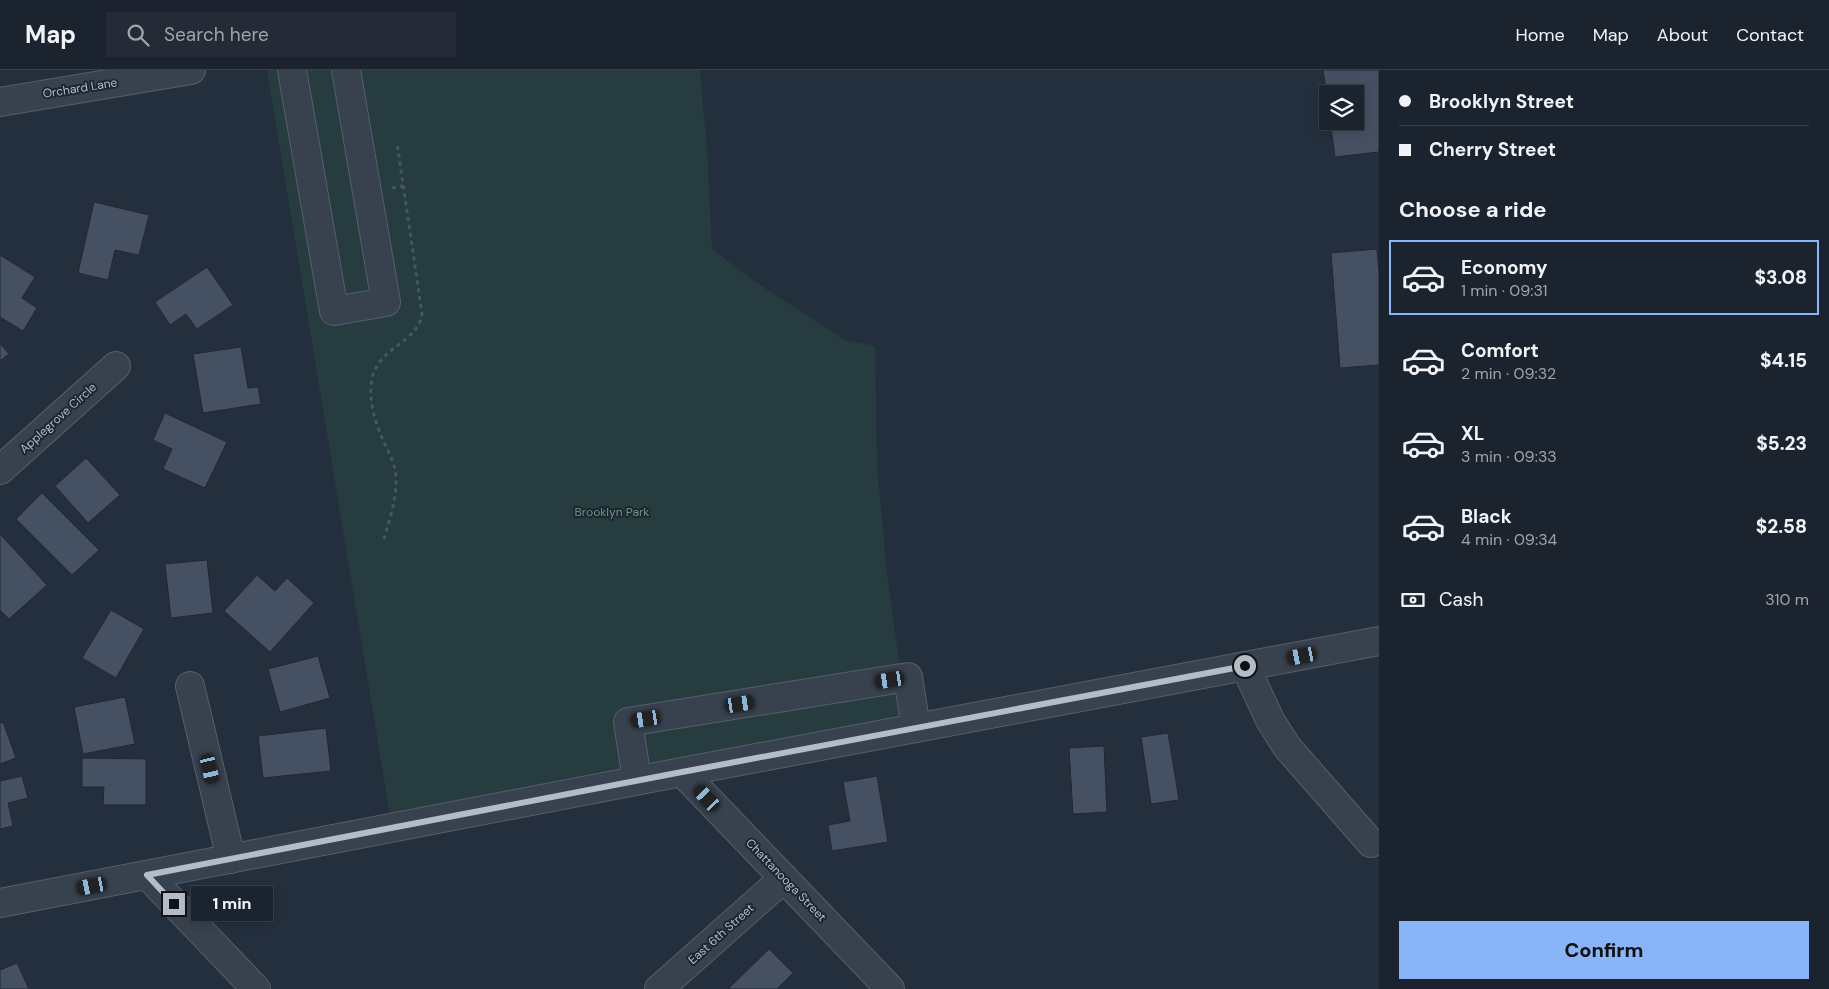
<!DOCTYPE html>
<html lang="en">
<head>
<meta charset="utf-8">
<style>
  body { margin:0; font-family:"DM Sans",sans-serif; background:#242b36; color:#f1f3f6; height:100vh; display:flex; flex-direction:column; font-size:19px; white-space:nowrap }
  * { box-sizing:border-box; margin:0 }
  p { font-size:16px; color:#a0a4aa }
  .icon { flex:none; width:28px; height:28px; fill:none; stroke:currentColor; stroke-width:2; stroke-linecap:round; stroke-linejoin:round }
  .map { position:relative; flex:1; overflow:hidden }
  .side { display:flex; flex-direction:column; background:#1b232e; width:450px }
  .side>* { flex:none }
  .banner { display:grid; align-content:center; height:110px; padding:0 20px; background:#1b232e }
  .buttons { position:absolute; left:1319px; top:15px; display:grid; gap:10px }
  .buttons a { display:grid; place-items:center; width:45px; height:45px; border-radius:0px; background:#1b232e; box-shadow:0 2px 12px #0003,0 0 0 1px #39404a; font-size:25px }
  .end { position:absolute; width:22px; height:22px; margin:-11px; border:6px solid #b4bcc9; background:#111; box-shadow:0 0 0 2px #111 }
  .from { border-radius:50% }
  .bubble { position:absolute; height:35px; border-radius:0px; background:#1b232e; box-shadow:0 2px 12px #0003,0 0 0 1px #39404a; font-size:16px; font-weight:800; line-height:35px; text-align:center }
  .car { position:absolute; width:15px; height:30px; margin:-15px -8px; border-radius:6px; box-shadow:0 0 4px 1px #0007; background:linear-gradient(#222 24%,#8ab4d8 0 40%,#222 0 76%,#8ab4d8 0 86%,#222 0) }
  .banner b { display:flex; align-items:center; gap:18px; height:48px; font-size:19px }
  .banner b+b { border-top:1px solid #39404a }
  .banner i { width:12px; height:12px; background:#f1f3f6 }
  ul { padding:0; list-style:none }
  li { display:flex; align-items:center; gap:15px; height:75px; margin:0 10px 8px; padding:0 10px; border:2px solid transparent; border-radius:0px }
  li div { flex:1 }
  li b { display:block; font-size:19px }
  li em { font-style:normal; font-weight:800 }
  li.current { border-color:#8ab4f8 }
  li>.icon { width:45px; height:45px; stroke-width:1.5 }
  h2 { padding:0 20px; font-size:22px; line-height:60px }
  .pay { display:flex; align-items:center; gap:12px; height:55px; padding:0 20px; font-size:19px }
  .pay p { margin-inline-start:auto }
  .cta { display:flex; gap:10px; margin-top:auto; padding:10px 20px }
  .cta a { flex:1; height:58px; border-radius:0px; background:#8ab4f8; color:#111; font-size:20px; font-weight:800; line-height:58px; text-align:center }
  header { display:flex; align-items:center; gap:30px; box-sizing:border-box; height:70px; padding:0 25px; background:#1b232e; border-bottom:1px solid #39404a }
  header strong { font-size:24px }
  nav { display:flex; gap:28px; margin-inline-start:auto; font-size:18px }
  .search { width:350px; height:45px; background:#242b36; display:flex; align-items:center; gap:12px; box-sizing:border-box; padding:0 18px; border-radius:0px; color:#a0a4aa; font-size:19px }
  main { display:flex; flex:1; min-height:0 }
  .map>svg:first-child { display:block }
  .green { fill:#263c3f }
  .building { fill:#455162; stroke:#1f2835 }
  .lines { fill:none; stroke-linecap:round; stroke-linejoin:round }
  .minor-casing { stroke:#565f6c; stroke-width:30 }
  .path { stroke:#44595c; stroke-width:3; stroke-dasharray:4 4; stroke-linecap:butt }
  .minor { stroke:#38414e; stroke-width:28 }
  .route { stroke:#b4bcc9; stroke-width:6 }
  .labels { text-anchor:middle; stroke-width:4; stroke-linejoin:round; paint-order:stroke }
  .street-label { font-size:12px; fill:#b4bcc9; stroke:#1d2633 }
  .park-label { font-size:12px; fill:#6b9a76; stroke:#1d2633 }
</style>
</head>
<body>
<header>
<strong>Map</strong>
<div class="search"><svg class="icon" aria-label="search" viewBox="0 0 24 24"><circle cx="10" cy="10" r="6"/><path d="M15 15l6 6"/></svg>Search here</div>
<nav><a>Home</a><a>Map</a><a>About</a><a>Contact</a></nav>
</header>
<main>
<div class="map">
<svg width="1379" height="919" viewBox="0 0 1379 919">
  <rect width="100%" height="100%" fill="#242f3e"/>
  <polygon class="green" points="267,0 700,0 707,80 712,179 754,211 845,270 875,276 877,395 887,504 908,659 392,757"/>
  <g class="building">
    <polygon points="1323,0 1379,0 1379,82 1335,87 1330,51 1355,51 1355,24 1328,24 1328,32"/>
    <polygon points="94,132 149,145 139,185 115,180 108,210 78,203"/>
    <polygon points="1377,179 1379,202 1379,295 1340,298 1331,183"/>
    <polygon points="0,185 35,207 22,228 37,238 23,261 0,247"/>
    <polygon points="207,197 233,235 197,259 186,244 170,255 155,232"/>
    <polygon points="0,273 9,284 0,291"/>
    <polygon points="241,277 248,318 258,317 261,334 203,343 193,284"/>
    <polygon points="165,343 227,372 205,418 163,399 172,379 153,370"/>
    <polygon points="86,388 120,425 88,453 55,416"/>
    <polygon points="42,423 99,480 72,505 16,449"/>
    <polygon points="0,464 47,515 9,549 0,540"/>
    <polygon points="207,490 213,543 171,548 165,494"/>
    <polygon points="257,505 275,521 287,508 314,533 270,582 224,541"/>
    <polygon points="111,540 144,559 116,608 82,588"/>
    <polygon points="318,586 330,628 280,642 268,599"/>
    <polygon points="125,627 135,674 83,684 74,637"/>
    <polygon points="3,652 16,688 0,694 0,653"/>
    <polygon points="326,658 331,701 263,708 258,666"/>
    <polygon points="1168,663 1179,730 1151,734 1141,667"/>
    <polygon points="1104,676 1107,742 1073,744 1069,678"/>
    <polygon points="82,688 146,689 146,735 103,735 104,717 82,717"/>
    <polygon points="22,706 28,728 8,733 13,756 0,759 0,711"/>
    <polygon points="877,706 888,772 832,781 828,755 850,751 843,712"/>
    <polygon points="769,879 793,903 777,919 728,919"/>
    <polygon points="17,893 29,919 0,919 0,900"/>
  </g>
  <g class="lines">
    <g class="minor-casing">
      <g id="minor">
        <polyline points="292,0 334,241 386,232 346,0"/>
        <polyline points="0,32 191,0"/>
        <polyline points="0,400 116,296"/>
        <polyline points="1245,596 1270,650 1287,677 1371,773"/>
        <polyline points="190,616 231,789"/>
        <polyline points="682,702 890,919"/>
        <polyline points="637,710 628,652 908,607 916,658"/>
        <polyline points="147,805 256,919"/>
        <polyline points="0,833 682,702 1379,571"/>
        <polyline points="659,919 784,808"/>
      </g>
    </g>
    <g class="path">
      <polyline points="392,118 403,116"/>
      <path d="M 384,469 C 389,450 397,429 396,408 C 396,395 389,384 384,372 C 375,353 368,330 372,309 C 378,277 418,273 422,244 L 397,73"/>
    </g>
    <use href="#minor" class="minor"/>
  </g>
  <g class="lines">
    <polyline class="route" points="174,834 147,805 682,702 1245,596"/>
  </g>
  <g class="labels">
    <g class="street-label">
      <text transform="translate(80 18) rotate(-9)" y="4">Orchard Lane</text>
      <text transform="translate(58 348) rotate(-42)" y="4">Applegrove Circle</text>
      <text transform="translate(786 810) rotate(46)" y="4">Chattanooga Street</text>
      <text transform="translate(721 864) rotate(-42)" y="4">East 6th Street</text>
    </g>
    <g class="park-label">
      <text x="612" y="446">Brooklyn Park</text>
    </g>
  </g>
</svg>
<div class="buttons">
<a><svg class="icon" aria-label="layers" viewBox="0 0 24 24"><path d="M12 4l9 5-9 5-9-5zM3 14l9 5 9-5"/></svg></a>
</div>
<i class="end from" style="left:1245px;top:596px"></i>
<i class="end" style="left:174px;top:834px"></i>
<div class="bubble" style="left:191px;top:816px;width:82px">1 min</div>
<i class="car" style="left:1302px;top:586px;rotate:259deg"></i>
<i class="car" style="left:890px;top:610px;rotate:261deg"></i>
<i class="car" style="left:740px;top:634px;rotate:81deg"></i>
<i class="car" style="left:646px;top:649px;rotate:261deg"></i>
<i class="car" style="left:210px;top:699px;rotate:167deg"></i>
<i class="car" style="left:707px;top:728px;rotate:317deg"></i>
<i class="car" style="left:92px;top:816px;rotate:259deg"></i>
</div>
<section class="side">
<div class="banner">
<b><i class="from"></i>Brooklyn Street</b>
<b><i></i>Cherry Street</b>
</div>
<h2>Choose a ride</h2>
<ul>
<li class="current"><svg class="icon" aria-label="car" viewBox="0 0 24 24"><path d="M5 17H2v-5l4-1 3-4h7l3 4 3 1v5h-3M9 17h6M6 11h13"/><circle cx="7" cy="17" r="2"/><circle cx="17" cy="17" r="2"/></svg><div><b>Economy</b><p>1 min · 09:31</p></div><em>$3.08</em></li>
<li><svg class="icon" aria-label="car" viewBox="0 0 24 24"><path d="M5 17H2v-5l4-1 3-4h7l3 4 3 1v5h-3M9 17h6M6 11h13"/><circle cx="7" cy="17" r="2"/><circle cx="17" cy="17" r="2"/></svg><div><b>Comfort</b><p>2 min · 09:32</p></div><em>$4.15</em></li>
<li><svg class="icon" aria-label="car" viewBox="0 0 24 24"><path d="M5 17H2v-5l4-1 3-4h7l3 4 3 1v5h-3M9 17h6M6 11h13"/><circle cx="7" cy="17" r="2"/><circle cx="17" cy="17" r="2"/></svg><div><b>XL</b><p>3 min · 09:33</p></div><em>$5.23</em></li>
<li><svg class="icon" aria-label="car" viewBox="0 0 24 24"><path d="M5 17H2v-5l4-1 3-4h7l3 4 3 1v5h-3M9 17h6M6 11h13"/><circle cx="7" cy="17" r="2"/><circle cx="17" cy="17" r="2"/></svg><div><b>Black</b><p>4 min · 09:34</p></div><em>$2.58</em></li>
</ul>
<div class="pay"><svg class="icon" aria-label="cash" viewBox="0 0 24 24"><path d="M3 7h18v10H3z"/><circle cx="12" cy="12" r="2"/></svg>Cash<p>310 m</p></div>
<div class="cta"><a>Confirm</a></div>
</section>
</main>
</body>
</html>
